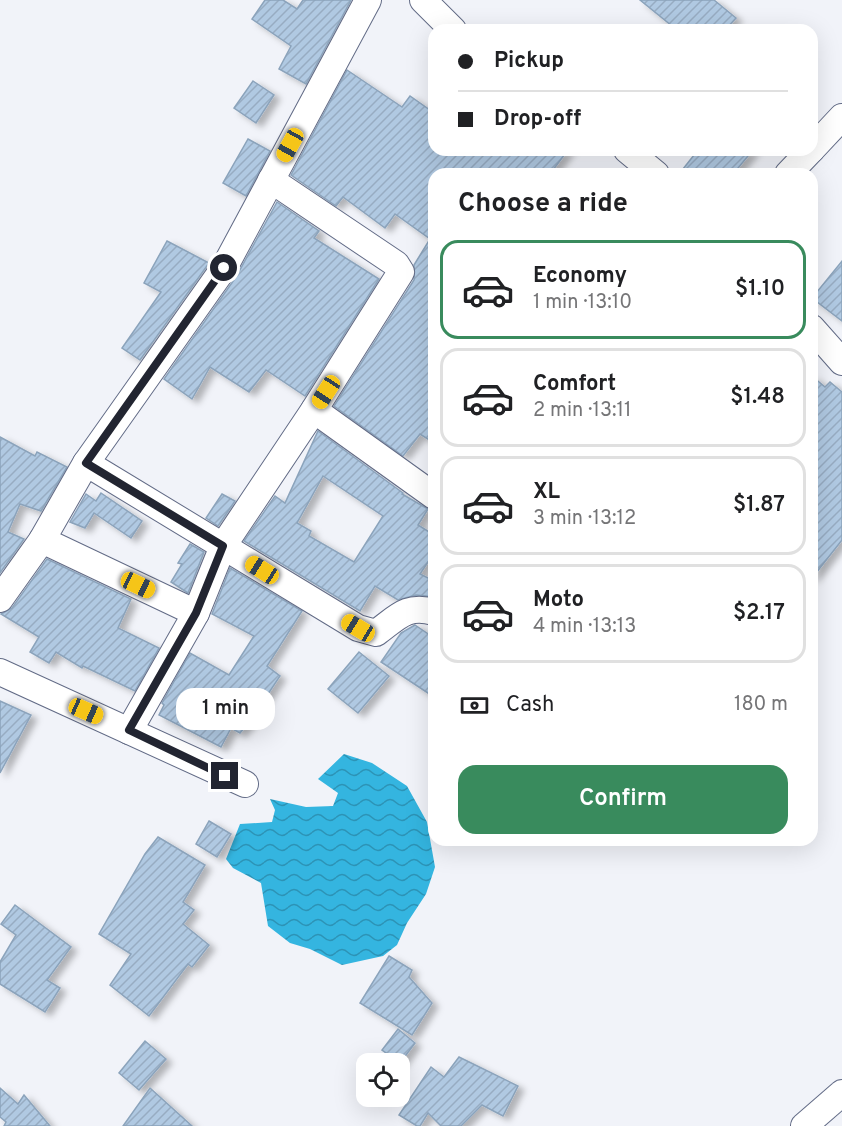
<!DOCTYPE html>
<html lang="en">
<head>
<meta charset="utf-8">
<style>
  body { margin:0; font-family:Overpass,sans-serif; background:#f2f2f2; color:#202124; height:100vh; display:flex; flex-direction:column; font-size:22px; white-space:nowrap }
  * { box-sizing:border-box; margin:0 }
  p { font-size:20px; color:#757577 }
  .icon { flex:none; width:33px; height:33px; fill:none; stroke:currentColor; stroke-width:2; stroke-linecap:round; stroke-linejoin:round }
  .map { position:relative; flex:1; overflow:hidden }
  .side { position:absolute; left:428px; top:168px; width:390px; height:678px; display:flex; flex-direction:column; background:#fff; border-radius:18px; box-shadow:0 6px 24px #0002 }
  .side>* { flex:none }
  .guide { position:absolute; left:428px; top:24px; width:390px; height:132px; border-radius:18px; box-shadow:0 6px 24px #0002; display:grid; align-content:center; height:132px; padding:0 30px; background:#fff }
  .controls { position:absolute; left:356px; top:1053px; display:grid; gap:12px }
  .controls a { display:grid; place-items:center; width:54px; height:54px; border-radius:12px; background:#fff; box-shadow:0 6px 24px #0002; font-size:30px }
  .end { position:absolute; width:27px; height:27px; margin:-14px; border:8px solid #222531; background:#fff; box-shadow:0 0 0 3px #fff }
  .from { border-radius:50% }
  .bubble { position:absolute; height:42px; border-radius:18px; background:#fff; box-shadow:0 6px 24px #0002; font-size:20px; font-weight:600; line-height:42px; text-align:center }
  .car { position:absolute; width:18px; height:36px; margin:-18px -9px; border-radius:8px; box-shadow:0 0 4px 2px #0007; background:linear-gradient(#f5c518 24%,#345 0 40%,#f5c518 0 76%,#345 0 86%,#f5c518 0) }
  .guide b { display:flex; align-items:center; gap:21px; height:57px; font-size:22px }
  .guide b+b { border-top:2px solid #e0e0e0 }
  .guide i { width:15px; height:15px; background:#202124 }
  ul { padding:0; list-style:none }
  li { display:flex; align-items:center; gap:18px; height:99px; margin:0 12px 9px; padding:0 18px; border:3px solid #e0e0e0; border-radius:18px }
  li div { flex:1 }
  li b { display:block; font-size:22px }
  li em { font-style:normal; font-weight:600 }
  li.current { border-color:#398b5d }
  li>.icon { width:54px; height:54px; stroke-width:1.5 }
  h2 { padding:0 30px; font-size:27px; line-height:72px }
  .pay { display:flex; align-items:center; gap:15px; height:66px; padding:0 30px; font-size:22px }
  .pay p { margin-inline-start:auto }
  .cta { display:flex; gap:12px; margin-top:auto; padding:12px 30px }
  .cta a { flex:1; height:69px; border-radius:18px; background:#398b5d; color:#fff; font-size:24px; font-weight:600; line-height:69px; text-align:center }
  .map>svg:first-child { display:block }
  .water { fill:url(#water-waves) }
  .building { fill:url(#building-hatch); stroke:#8ba3bb; stroke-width:1.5; fill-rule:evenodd; filter:url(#shadow) }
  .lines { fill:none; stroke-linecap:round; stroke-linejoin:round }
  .street-casing { stroke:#626b86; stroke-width:28 }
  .street { stroke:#fff; stroke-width:26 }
  .route { stroke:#222531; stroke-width:8 }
</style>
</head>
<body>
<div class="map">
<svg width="842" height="1126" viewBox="0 0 842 1126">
  <defs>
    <pattern id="water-waves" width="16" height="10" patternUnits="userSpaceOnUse" patternTransform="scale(1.5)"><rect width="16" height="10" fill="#34b5e0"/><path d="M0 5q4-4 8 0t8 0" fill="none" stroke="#2c93b6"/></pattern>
    <pattern id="building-hatch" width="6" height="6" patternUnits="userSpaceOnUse" patternTransform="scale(1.5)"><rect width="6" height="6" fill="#b0c9e2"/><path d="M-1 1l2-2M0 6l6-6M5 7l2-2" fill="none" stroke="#97acc2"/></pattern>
    <filter id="shadow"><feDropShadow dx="6" dy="4" stdDeviation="3" flood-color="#0004"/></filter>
  </defs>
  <rect width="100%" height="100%" fill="#f1f3f9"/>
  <polygon class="water" points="344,754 372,763 407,786 427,822 435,867 426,894 407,923 397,945 383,956 342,965 310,949 290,943 268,926 261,883 233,868 226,859 240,824 272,822 275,810 270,799 306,807 333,806 338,793 318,779"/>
  <g class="building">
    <polygon points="265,0 283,0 297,9 303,0 351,0 306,84 279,69 291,46 252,19"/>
    <polygon points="640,0 714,0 736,18 725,30 677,30"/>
    <polygon points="347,70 402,107 410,96 434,113 434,150 568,150 550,174 434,174 434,443 420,434 403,456 334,406 414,280 414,265 430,239 395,214 385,228 343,197 336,206 291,175"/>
    <polygon points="253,81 274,95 256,123 234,108"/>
    <polygon points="248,139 270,151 246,196 223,183"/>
    <polygon points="698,150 753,150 733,174 679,174"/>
    <polygon points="277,202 319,231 314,238 379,279 305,396 266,370 249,392 210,367 192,399 164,379 236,277"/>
    <polygon points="167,241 209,263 140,360 122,348 161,292 144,283"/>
    <polygon points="842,261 842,321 812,298"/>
    <polygon points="812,376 825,387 830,382 842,392 842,540 812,578"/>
    <path d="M 318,431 L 403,493 L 402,494 L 428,509 L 418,525 L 434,535 L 434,553 L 420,574 L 434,581 L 434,597 L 416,595 L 398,600 L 375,586 L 360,611 L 244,541 L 275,496 L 285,503 ZM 323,476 L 383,516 L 354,562 L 309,536 L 311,531 L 297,523 Z"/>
    <polygon points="0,437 35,456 37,452 67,467 41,511 20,504 8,532 24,539 0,573"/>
    <polygon points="101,493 142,521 131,538 94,513 85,528 70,522 86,494 96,501"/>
    <polygon points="222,494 235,501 218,526 206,518"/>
    <polygon points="190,544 204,552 188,593 171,582 182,564 178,563"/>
    <polygon points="47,559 131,599 118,628 159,648 135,691 83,666 82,668 56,652 49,663 30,652 39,637 1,614 12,608"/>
    <polygon points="230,568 302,611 267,666 280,676 250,721 240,733 231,728 221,747 159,715 164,705 162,703 190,653 229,675 254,636 212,614"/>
    <polygon points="415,625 434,638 434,697 381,662 401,633"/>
    <polygon points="359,652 389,676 358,713 328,689"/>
    <polygon points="0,701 31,715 0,773"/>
    <polygon points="209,821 231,834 217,857 196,844"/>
    <polygon points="158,837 205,865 183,902 194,910 183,924 209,945 192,967 188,964 149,1016 110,985 131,954 99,934 145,854"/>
    <polygon points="15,905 71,947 47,980 60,988 45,1012 0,984 0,962 16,935 1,924"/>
    <polygon points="389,956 412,970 409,977 432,1003 412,1035 360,1003"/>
    <polygon points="398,1029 415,1043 400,1063 382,1050"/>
    <polygon points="145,1041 166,1059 139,1090 119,1073"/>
    <polygon points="459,1057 518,1086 503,1116 482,1105 461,1126 441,1126 428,1113 420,1126 417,1126 399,1115 431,1067 444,1077"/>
    <polygon points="0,1088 18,1104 24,1095 50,1126 4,1126 6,1122 0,1117"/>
    <polygon points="150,1088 192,1126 123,1126"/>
  </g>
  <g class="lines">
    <g class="street-casing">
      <g id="street">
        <polyline points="423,0 453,30"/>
        <polyline points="812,149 842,117"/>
        <polyline points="627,150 656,174"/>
        <polyline points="788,174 811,150"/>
        <polyline points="812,328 842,362"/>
        <polyline points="314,410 434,496"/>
        <path d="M 86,463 L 358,628 L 376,633 C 397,618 406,604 434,612"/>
        <polyline points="42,540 196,613"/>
        <polyline points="0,599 42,540 86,463 224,268 368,0"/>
        <polyline points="0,672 245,784"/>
        <polyline points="129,731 196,613 223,546 314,410 401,272 396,264 271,180"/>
        <polyline points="804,1126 842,1093"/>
      </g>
    </g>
    <use href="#street" class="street"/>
  </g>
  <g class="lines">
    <polyline class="route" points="224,268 86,463 223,546 196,613 129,730 225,776"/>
  </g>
</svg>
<div class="controls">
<a><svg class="icon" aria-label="locate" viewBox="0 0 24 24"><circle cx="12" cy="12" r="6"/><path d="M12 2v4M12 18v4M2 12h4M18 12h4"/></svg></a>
</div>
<i class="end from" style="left:224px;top:268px"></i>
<i class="end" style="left:225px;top:776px"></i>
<div class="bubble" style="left:176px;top:688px;width:99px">1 min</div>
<i class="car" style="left:290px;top:145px;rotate:209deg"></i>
<i class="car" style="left:326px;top:392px;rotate:213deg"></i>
<i class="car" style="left:262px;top:570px;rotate:302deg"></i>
<i class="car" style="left:138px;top:585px;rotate:115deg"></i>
<i class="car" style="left:358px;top:628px;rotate:301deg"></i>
<i class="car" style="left:86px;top:711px;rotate:114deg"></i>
<div class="guide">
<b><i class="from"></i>Pickup</b>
<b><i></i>Drop-off</b>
</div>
<section class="side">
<h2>Choose a ride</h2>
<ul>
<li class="current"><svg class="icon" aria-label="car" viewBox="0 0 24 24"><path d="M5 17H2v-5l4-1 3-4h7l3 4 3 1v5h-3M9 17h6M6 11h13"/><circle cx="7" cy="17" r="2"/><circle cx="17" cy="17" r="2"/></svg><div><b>Economy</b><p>1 min · 13:10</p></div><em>$1.10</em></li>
<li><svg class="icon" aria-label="car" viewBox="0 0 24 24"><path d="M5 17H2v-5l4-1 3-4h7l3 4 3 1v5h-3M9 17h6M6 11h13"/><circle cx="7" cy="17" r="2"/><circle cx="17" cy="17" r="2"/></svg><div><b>Comfort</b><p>2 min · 13:11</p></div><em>$1.48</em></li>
<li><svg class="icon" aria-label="car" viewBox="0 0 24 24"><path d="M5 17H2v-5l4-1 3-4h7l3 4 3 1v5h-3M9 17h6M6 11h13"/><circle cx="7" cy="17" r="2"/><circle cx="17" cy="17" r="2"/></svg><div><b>XL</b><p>3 min · 13:12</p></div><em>$1.87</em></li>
<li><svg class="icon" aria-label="car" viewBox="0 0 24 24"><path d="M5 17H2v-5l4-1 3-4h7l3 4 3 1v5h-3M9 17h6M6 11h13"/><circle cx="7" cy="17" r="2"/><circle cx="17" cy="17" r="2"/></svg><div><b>Moto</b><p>4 min · 13:13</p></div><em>$2.17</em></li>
</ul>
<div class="pay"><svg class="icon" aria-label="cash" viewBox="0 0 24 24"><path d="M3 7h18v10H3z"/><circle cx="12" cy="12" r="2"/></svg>Cash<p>180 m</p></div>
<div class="cta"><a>Confirm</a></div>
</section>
</div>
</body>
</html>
